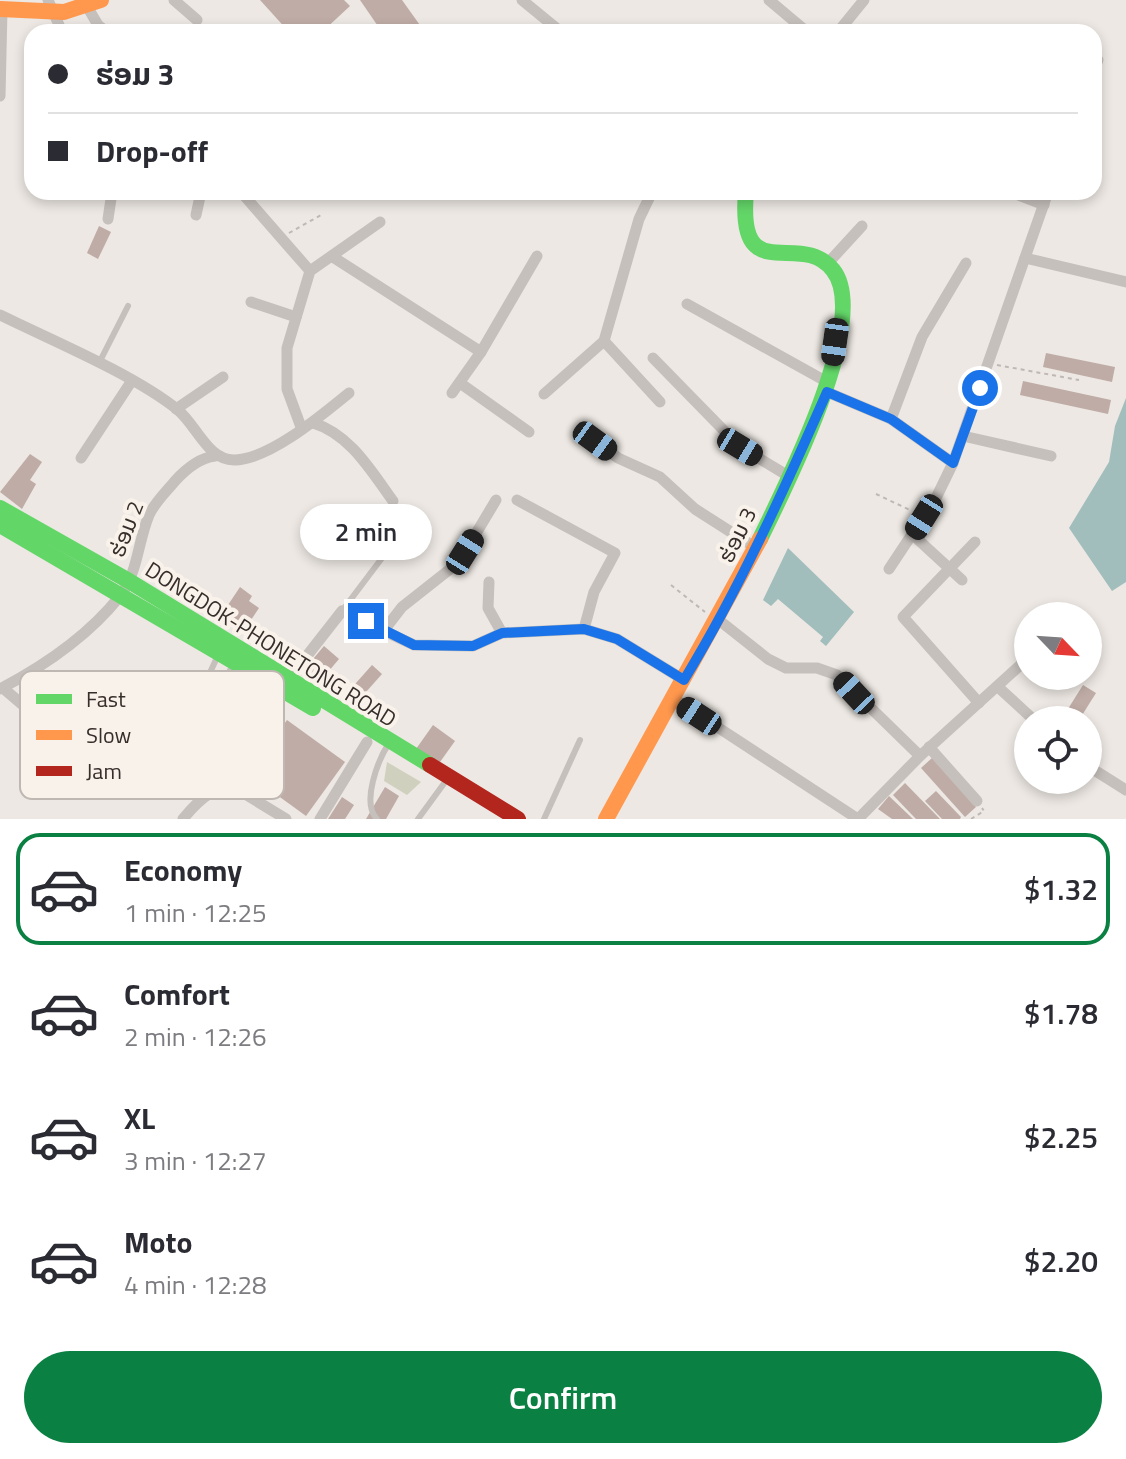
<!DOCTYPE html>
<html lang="en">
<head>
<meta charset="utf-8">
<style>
  body { margin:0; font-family:"Titillium Web","Noto Sans Lao",sans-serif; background:#f7f7f7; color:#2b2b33; height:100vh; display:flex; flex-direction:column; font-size:30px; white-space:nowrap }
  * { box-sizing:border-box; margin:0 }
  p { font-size:26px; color:#7c7c81 }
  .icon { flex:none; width:44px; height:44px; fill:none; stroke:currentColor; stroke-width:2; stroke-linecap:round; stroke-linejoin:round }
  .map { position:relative; height:819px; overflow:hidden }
  .sheet { display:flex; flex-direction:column; background:#fff; flex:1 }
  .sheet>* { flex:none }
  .banner { position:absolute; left:24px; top:24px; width:1078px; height:176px; border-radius:24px; box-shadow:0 4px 12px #0003; display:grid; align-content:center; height:176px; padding:0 24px; background:#fff }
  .needle { width:52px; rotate:115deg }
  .buttons { position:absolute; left:1014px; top:602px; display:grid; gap:16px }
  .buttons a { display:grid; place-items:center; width:88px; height:88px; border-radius:50%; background:#fff; box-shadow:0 4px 12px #0003; font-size:40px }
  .end { position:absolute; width:36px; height:36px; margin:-18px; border:10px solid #1a73e8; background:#fff; box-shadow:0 0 0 4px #fff }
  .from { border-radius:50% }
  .bubble { position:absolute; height:56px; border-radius:28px; background:#fff; box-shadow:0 4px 12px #0003; font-size:26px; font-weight:600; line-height:56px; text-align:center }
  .car { position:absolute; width:24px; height:48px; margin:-24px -12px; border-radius:10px; box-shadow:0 0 6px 2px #0007; background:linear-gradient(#222 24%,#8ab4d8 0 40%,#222 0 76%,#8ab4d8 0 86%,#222 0) }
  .banner b { display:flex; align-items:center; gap:28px; height:76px; font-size:30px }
  .banner b+b { border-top:2px solid #e1e1e2 }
  .banner i { width:20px; height:20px; background:#2b2b33 }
  ul { padding:14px 0 0; list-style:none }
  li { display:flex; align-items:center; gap:24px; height:112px; margin:0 16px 12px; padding:0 8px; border:4px solid transparent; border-radius:24px }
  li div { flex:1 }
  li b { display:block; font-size:30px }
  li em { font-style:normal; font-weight:600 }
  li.current { border-color:#0b8043 }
  li>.icon { width:72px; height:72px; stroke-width:1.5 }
  .cta { display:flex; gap:16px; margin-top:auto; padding:16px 24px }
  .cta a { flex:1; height:92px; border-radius:48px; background:#0b8043; color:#fff; font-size:32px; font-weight:600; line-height:92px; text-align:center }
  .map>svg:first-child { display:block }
  .green { fill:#cfd1be }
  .water { fill:#a1bebc }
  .building { fill:#bfaca6 }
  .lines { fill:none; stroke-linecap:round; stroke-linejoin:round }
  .path { stroke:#bfb8b4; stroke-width:2; stroke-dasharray:4 4; stroke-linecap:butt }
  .lane { stroke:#c6c0bc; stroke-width:6 }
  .street { stroke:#c6c0bc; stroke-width:11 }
  .fast { stroke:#63d668; stroke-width:16 }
  .slow { stroke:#ff974d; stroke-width:16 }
  .jam { stroke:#b3261e; stroke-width:16 }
  .route { stroke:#1a73e8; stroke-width:10 }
  .labels { text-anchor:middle; stroke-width:8; stroke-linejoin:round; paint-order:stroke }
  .street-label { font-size:22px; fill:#372d2a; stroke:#f9f2eb }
  .key { fill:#f9f2eb; stroke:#bfb7b1; stroke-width:2 }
  .key-label { font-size:22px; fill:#372d2a }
</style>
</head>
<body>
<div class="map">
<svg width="1126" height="819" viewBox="0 0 1126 819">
  <rect width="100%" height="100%" fill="#ede8e3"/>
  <polygon class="green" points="387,762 421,782 407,795 384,781"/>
  <g class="water">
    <polygon points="1126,398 1126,582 1112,591 1069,528 1109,462 1115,426"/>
    <polygon points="788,548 854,612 826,646 820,641 823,637 778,599 771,606 763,600"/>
  </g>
  <g class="building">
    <polygon points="260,0 344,0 350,6 322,32 289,32"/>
    <polygon points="360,0 402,0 422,28 416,32 382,32"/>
    <polygon points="99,226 111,232 98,259 87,253"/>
    <polygon points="1046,353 1115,367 1112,382 1043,367"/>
    <polygon points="1023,381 1111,400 1108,414 1020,395"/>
    <polygon points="30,454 42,462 30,480 36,484 22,509 0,492"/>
    <polygon points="240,587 252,596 249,601 259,608 243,632 220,617"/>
    <polygon points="324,646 339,659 317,685 302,672"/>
    <polygon points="372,665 382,674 358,701 348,692"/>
    <polygon points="1083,685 1096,693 1079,720 1061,720"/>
    <polygon points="287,720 345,762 306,816 248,774"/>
    <polygon points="433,725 455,741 440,762 416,749"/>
    <polygon points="932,758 976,807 965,817 921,768"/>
    <polygon points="905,783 940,819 916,819 893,795"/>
    <polygon points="385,787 399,796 386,819 366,819"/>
    <polygon points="936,791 961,817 960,819 942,819 925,801"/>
    <polygon points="889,796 913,819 892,819 878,809"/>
    <polygon points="342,797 354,805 345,819 328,819"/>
  </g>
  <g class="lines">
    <g class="path">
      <polyline points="289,233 321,215"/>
      <polyline points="997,365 1079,380"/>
      <polyline points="876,494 912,511"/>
      <polyline points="671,585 705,612"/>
      <polyline points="971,819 984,811 982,808"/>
    </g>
    <g class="lane">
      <polyline points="99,363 128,306"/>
      <polyline points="342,611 385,554"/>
      <polyline points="197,701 219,653"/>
      <polyline points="191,751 234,662"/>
      <path d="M 377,819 C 361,803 378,760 389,743"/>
      <polyline points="418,819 448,778"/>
      <polyline points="544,819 580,740"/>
    </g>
    <g class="street">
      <polyline points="48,0 62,32"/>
      <polyline points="174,0 197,20"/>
      <polyline points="522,0 561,32"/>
      <polyline points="769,0 807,32"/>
      <polyline points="88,8 98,25 107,32"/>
      <polyline points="838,32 864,0"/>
      <polyline points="1094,70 1098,60"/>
      <polyline points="0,96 2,10"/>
      <polyline points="241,192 310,271"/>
      <polyline points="1011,192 1044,205"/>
      <polyline points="496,193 497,192"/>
      <polyline points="196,215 201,192"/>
      <polyline points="108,219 112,192"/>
      <polyline points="333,257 481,352"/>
      <polyline points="1025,258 1126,282"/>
      <polyline points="829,262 862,226"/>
      <polyline points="251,302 296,317"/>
      <polyline points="687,304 829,383"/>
      <path d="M 0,315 C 53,341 133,374 178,410 C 197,426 208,461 235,460 C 270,459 322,415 349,393"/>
      <polyline points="604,341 660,402"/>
      <polyline points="653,358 740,447 790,477"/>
      <polyline points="460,383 529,432"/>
      <polyline points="827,392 891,419 953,463 1048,192"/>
      <polyline points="452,393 481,352 537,256"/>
      <polyline points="544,394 604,341 639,219 652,192"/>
      <polyline points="176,409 223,377"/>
      <polyline points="891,419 922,337 966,263"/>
      <path d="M 313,423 C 350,434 371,471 393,501"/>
      <polyline points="301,427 287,389 287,348 310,271 380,222"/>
      <polyline points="590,433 595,441 618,458 660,477 695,509 756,548"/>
      <polyline points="963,436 1051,456"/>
      <polyline points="81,458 131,382"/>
      <polyline points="517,500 615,553 594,592 584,629"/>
      <polyline points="913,535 962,580"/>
      <polyline points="975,542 903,617 979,703"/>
      <polyline points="889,569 936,498 953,463"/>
      <polyline points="489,582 488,608 502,633"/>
      <polyline points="720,621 768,659 786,668 817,668 837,675 920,756"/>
      <polyline points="385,629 402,607 459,562 496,500"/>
      <polyline points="288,680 342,611 414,645 473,646 502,633 584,629 617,639 684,680"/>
      <polyline points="998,687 1034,720"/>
      <polyline points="3,688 108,778"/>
      <path d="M 0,689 C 44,666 89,635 120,596 C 138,573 138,541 149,515 C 155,502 166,492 175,481 C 185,470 199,458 215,456"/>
      <polyline points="673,698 858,819"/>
      <polyline points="929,747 977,801"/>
      <polyline points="1088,766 1126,790"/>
      <path d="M 183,819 C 195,804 213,786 232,786 L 286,819"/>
      <polyline points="320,819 367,742"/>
      <polyline points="858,819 920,756 1027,659"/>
    </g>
    <g class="fast">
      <path d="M 746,192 C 737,291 800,228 833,270 C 872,319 784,489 760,539"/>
      <polyline points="0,508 129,581 430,765"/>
      <polyline points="0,525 313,708"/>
    </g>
    <g class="slow">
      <polyline points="0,9 64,12 101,0"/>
      <polyline points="606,819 760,539"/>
    </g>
    <polyline class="jam" points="430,765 518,819"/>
  </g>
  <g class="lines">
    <path class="route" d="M 366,621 L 414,645 L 473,646 L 502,633 L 584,629 L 617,639 L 684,680 C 740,588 784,490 827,392 L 891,419 L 953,463 L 980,388"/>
  </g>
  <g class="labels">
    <g class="street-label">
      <text transform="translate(126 529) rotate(-69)" y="8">ຮ່ອມ 2</text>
      <text transform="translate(737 535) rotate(-64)" y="8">ຮ່ອມ 3</text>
      <text transform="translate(271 644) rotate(32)" y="8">DONGDOK-PHONETONG ROAD</text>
    </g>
  </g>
  <rect x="20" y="671" width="264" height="128" rx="12" class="key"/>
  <rect x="36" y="694" width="36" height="10" fill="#63d668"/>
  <rect x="36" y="730" width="36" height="10" fill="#ff974d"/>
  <rect x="36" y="766" width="36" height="10" fill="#b3261e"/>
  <g class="key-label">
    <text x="86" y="707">Fast</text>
    <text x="86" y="743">Slow</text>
    <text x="86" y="779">Jam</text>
  </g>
</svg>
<div class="buttons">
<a><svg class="needle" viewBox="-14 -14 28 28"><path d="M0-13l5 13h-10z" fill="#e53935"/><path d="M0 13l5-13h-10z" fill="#7c7c81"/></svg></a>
<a><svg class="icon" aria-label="locate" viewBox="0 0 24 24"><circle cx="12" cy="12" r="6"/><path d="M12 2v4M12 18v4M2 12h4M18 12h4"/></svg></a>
</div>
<i class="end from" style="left:980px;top:388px"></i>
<i class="end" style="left:366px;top:621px"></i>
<div class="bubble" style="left:300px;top:504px;width:132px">2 min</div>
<i class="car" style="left:835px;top:342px;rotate:188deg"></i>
<i class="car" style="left:595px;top:441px;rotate:126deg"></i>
<i class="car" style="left:740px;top:447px;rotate:121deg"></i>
<i class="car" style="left:924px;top:517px;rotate:212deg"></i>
<i class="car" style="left:465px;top:552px;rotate:32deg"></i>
<i class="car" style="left:854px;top:693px;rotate:317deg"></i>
<i class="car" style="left:699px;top:716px;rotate:303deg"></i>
<div class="banner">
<b><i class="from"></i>ຮ່ອມ 3</b>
<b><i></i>Drop-off</b>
</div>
</div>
<section class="sheet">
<ul>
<li class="current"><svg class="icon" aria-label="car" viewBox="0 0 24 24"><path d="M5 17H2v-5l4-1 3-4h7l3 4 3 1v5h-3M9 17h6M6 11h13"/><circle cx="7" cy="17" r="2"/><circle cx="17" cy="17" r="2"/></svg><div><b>Economy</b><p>1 min · 12:25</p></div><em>$1.32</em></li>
<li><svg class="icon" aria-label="car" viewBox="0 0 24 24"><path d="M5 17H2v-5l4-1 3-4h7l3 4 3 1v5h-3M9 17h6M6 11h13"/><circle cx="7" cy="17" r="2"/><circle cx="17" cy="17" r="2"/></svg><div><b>Comfort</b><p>2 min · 12:26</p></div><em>$1.78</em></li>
<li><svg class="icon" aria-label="car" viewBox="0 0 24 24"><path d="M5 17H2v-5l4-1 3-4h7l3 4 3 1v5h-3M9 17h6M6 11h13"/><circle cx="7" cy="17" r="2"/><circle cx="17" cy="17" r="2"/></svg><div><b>XL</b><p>3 min · 12:27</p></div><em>$2.25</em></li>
<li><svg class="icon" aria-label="car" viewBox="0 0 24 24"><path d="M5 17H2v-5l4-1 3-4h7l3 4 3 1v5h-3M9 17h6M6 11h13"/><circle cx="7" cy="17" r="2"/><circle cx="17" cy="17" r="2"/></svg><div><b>Moto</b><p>4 min · 12:28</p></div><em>$2.20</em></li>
</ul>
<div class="cta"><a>Confirm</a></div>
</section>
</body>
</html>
